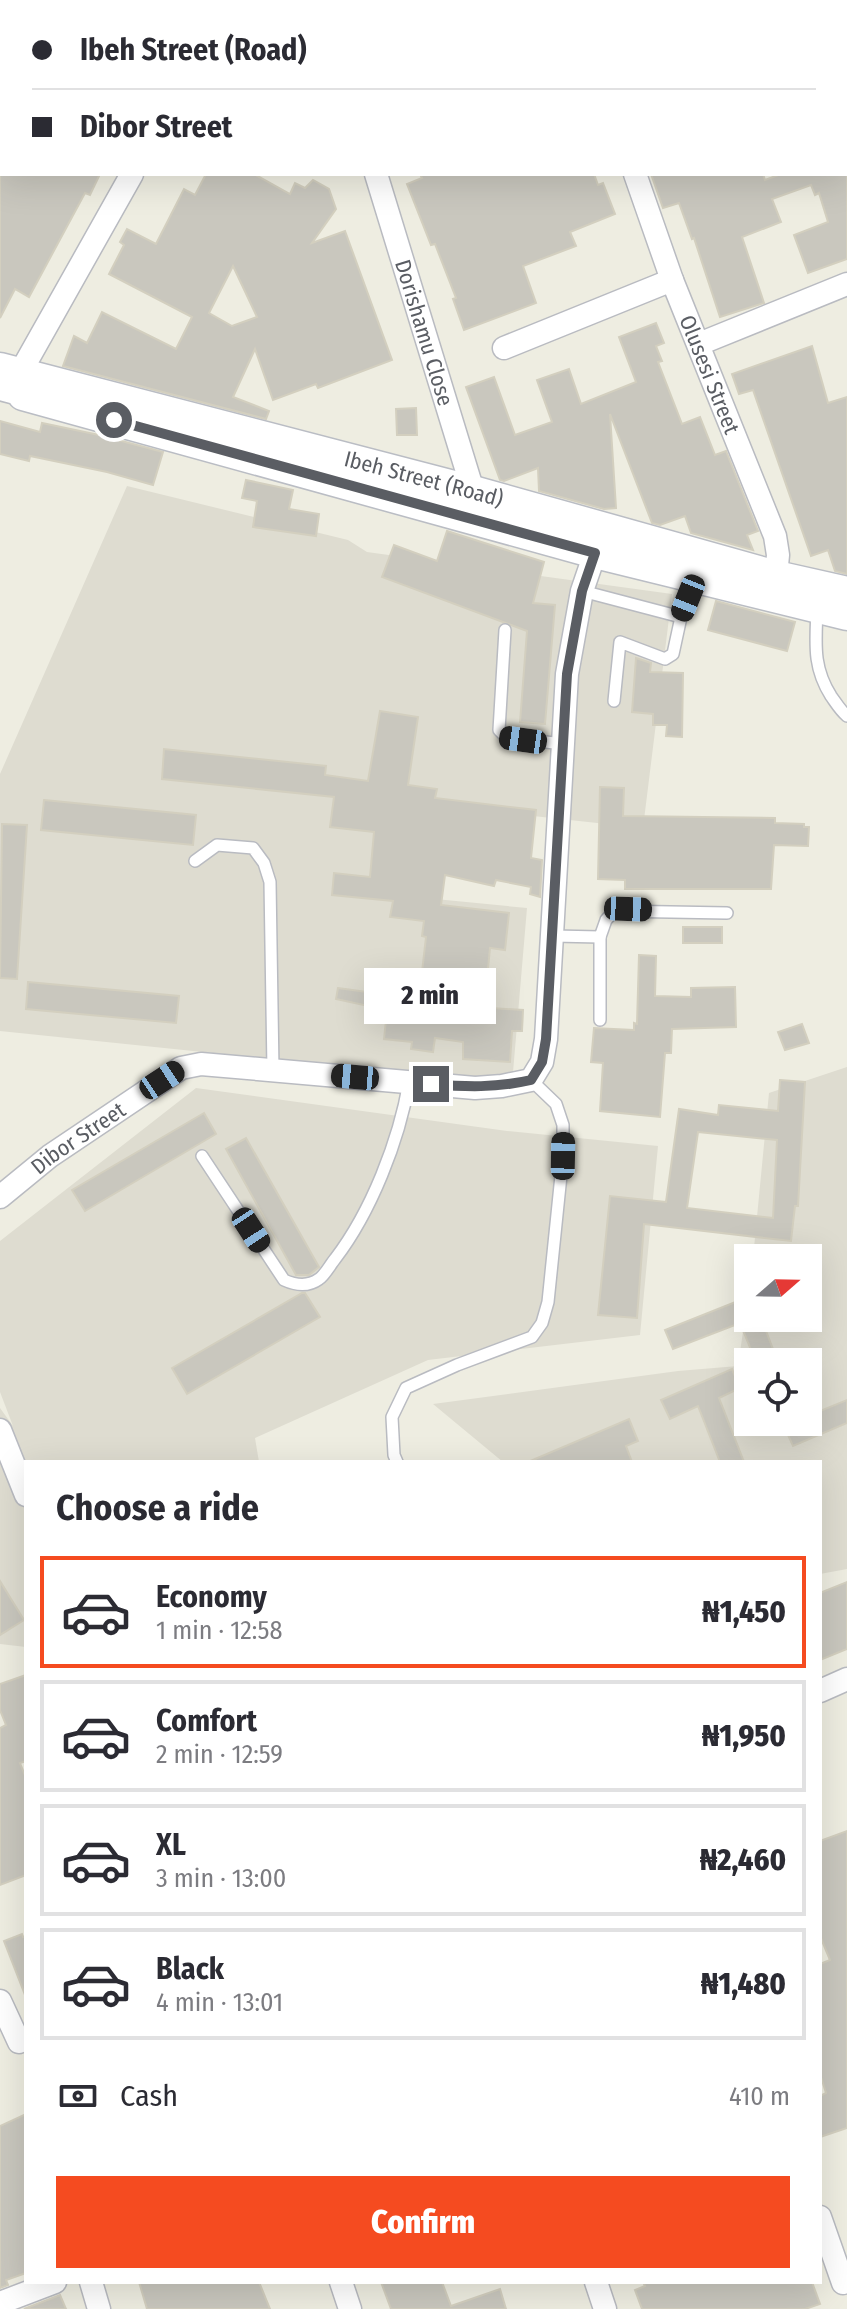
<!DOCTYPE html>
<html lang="en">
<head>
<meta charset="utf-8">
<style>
  body { margin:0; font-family:"Fira Sans Condensed",sans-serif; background:#f2f2f3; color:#2b2b33; height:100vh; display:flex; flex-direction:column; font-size:30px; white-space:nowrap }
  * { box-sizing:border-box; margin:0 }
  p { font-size:26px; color:#7c7c81 }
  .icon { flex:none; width:44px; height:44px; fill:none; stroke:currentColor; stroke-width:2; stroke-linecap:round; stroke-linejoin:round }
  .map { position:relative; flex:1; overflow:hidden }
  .drawer { position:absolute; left:24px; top:1460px; width:798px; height:824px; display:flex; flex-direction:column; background:#fff; border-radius:0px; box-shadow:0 8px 32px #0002 }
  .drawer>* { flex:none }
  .top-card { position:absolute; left:0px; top:0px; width:848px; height:176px; box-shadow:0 8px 32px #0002; display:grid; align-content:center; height:176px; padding:0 32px; background:#fff }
  .needle { width:52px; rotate:70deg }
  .fabs { position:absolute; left:734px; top:1244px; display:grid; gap:16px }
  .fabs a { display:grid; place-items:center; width:88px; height:88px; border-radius:0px; background:#fff; box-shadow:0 8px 32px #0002; font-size:40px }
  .end { position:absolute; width:36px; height:36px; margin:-18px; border:10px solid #5a5d63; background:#fff; box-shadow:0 0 0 4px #fff }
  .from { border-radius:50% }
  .bubble { position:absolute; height:56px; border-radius:0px; background:#fff; box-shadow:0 8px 32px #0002; font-size:26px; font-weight:800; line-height:56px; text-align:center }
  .car { position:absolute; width:24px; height:48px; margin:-24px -12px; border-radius:10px; box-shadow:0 0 6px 2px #0007; background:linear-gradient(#222 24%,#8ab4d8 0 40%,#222 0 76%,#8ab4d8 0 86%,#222 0) }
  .top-card b { display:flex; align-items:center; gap:28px; height:76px; font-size:30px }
  .top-card b+b { border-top:2px solid #e1e1e2 }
  .top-card i { width:20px; height:20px; background:#2b2b33 }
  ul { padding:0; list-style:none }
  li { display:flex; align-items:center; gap:24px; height:112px; margin:0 16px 12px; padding:0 16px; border:4px solid #e1e1e2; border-radius:0px }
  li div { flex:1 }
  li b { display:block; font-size:30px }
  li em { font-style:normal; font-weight:800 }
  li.selected { border-color:#f54b20 }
  li>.icon { width:72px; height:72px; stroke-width:1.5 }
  h2 { padding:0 32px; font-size:36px; line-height:96px }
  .pay { display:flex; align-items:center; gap:20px; height:88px; padding:0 32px; font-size:30px }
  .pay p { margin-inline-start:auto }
  .action { display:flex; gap:16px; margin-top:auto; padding:16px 32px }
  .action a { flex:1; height:92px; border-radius:0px; background:#f54b20; color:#fff; font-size:32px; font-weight:800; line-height:92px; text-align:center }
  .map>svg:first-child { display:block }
  .education { fill:#dedcd0; fill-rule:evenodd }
  .building { fill:#c9c7be; stroke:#d3cfbf; stroke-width:2; fill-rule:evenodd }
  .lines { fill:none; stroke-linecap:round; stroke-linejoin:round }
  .lane-casing { stroke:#b9bbc1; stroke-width:14 }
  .street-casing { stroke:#b9bbc1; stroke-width:25 }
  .secondary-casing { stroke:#babdc4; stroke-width:33 }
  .primary-casing { stroke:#fbe04d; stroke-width:37 }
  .lane { stroke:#fff; stroke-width:11 }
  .street { stroke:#fff; stroke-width:22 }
  .secondary { stroke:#fff; stroke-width:30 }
  .primary { stroke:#fffca5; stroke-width:34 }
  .route { stroke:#5a5d63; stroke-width:10 }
  .labels { text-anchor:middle; stroke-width:7; stroke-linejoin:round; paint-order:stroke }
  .street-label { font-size:22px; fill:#5a5d63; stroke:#fff }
</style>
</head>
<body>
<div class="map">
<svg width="847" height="2309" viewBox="0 0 847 2309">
  <rect width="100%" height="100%" fill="#eeede1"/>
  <g class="education">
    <polygon points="127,486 348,540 367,552 672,594 643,828 434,805 425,898 527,908 512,1084 0,1031 0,774"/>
    <path d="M 847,1067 L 847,1569 L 820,1574 L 820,1462 L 503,1462 L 433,1404 L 678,1371 L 738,1366 L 748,1297 L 748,1318 L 808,1318 L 808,1258 L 753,1258 L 769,1093 ZM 748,1362 L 808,1362 L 808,1422 L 748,1422 Z"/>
    <polygon points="196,1088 507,1131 658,1146 640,1335 428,1360 255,1438 259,1462 26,1462 26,1647 0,1644 0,1408 13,1426 0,1392 0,1241"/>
  </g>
  <g class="building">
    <polygon points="0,174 100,174 90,195 85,193 29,297 15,289 0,318"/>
    <path d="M 206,174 L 254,174 L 290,194 L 295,183 L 305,188 L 313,180 L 329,189 L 336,209 L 312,243 L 345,231 L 392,360 L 318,388 L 316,384 L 273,400 L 255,349 L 233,397 L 269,411 L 266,419 L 63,366 L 74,336 L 87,343 L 102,312 L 176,349 L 192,317 L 109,274 L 124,245 L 120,242 L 127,229 L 156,244 L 184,189 L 195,195 ZM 233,266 L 257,317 L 232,326 L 209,313 Z"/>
    <polygon points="420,174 594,174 598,185 603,183 615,214 570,232 576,246 523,266 536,303 464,330 453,299 456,298 435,244 431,245 407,184 422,178"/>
    <polygon points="651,174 763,174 765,180 781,174 847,174 847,259 808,273 794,235 828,222 819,193 815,195 811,185 772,199 781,222 742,237 764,303 720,317 694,238 692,239 679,203 663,208"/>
    <polygon points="656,323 664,343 656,346 662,361 658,362 682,424 700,417 715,455 726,451 758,531 747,535 753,550 691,533 685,516 660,525 652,523 610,414 616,508 604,509 539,491 538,468 504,481 500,480 466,387 494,377 515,435 552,422 537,380 569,369 581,404 636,382 619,337"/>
    <polygon points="812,346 828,403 847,397 847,574 835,571 828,550 811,556 753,390 739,394 732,374"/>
    <polygon points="416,408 417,435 397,435 396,409"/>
    <polygon points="0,421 40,432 42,423 99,435 163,452 153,485 107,472 30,456 29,461 0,454"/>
    <polygon points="246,480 293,490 289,509 319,514 316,536 253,527 257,501 242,498"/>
    <polygon points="447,531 544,562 533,603 555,605 545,724 520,722 527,631 382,577 394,545 437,561"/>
    <polygon points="716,601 795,622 787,651 708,630"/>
    <polygon points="636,658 651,663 650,672 683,673 682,737 666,736 667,725 653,725 653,714 632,712"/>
    <polygon points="380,711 418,717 408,785 437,789 435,798 536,810 531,858 542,860 540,897 530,894 531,887 496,880 494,886 445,875 441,905 509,913 505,950 490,948 487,979 422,972 426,937 422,936 424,921 390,917 393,901 332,895 334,873 370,877 374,832 330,827 334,797 162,779 164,749 326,766 325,775 368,781"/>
    <polygon points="600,787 624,788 623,816 775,818 775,823 804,824 804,827 809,827 808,846 774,845 771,889 625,889 625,880 598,879"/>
    <polygon points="44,800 196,815 193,845 41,830"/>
    <polygon points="2,824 27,825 17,979 0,978"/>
    <rect x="683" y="927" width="39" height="16"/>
    <polygon points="639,955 656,956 655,996 691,997 691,988 735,987 736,1027 672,1029 671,1053 665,1053 660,1117 600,1111 603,1063 591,1062 594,1028 634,1030 634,1023 637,1024"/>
    <polygon points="28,982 179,996 176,1023 26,1009"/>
    <polygon points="338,988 475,1007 523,1010 522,1031 512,1031 510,1062 463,1059 463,1042 435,1038 433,1052 411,1049 412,1042 384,1039 387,1010 336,999"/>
    <polygon points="802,1024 809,1043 785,1050 778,1032"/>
    <path d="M 780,1080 L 805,1082 L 798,1206 L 795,1206 L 791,1241 L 644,1224 L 637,1318 L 598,1315 L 610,1196 L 666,1202 L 679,1109 L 718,1115 L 719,1105 L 778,1111 ZM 698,1132 L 777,1140 L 773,1218 L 687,1208 Z"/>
    <polygon points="204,1113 216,1134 85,1211 72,1190"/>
    <polygon points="246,1138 319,1267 309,1275 296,1275 226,1149"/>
    <polygon points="302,1293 305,1293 320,1317 187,1394 172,1368"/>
    <polygon points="748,1297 748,1318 761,1318 778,1362 756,1362 740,1323 673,1349 665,1330"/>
    <polygon points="732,1369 740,1388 719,1398 744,1462 720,1462 698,1406 670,1419 661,1400"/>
    <polygon points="847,1400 847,1423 793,1446 784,1426 794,1422 808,1422 808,1416"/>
    <polygon points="629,1419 638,1441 626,1446 632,1462 528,1462"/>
    <polygon points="0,1581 24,1620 0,1635"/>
    <polygon points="847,1582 847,1649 820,1660 820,1593"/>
    <polygon points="26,1675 26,1761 20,1763 26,1778 26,1875 0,1885 0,1728 6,1725 0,1710 0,1684"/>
    <polygon points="847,1831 847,2128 820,2137 820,2096 826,2093 820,2074 820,1964 830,1960 820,1936 820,1841"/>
    <polygon points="22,1934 23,1937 26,1936 25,1995 4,1941"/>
    <polygon points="26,2114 26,2273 6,2280 8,2285 0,2288 0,2126"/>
    <polygon points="139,2282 259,2282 270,2309 147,2309"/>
    <polygon points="381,2282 442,2282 451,2306 500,2289 506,2309 391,2309"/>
    <polygon points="643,2282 812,2282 820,2304 805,2309 642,2309 635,2290 645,2286"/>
    <polygon points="60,2295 66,2309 24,2309"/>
  </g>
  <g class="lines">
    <g class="lane-casing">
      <g id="lane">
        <polyline points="582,591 681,617"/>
        <path d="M 817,608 C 816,642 812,666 831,696 C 836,703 840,710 847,716"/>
        <polyline points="505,630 499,730 506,737 562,744"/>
        <polyline points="614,701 620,642 665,659 673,654 681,617 697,579"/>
        <polyline points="195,861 217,845 253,848 264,863 270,882 273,1070"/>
        <polyline points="554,936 600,937 606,920 614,911 727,913"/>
        <polyline points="600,1020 600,937"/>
        <path d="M 202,1156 L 284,1280 C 295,1285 308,1287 319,1279 C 325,1275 330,1265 335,1259 C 371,1212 399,1141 409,1082"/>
        <polyline points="397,1462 394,1455 392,1417 406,1388 457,1365 532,1337 542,1323 548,1302 563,1156 563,1125 556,1104 531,1080"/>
      </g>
    </g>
    <g class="street-casing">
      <g id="street">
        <polyline points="574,0 575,2"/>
        <polyline points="832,0 833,2"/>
        <polyline points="219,2 220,0"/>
        <polyline points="846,39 847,42"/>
        <path id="s1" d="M 376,174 L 473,491"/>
        <path id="s2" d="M 635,174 L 672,280 L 775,536 L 778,555 L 776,576"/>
        <polyline points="699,344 847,284"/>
        <polyline points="504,348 672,280"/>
        <polyline points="20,373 132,174"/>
        <polyline points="0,389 23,395"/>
        <path id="s3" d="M 0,1197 L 50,1156 L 181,1068 L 201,1064 L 475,1088 L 502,1086 L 531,1080 L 542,1062 L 546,1039 L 567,674 L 582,591 L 595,553"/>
        <polyline points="0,1430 26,1495"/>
        <polyline points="820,1691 847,1679"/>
        <polyline points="0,2001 19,2042"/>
        <polyline points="820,2217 843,2283"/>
        <polyline points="91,2282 99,2309"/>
        <polyline points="341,2282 350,2309"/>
        <polyline points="596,2282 605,2309"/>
        <polyline points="0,2303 55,2282"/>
      </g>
    </g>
    <g class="secondary-casing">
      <g id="secondary">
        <path id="s4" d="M 0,368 L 473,491 L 776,576 L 847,592"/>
        <polyline points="23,395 595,553 847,615"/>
      </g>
    </g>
    <g class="primary-casing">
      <g id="primary">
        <polyline points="36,2 38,0"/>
        <polyline points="0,26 2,23"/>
        <polyline points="0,53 2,50"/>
      </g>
    </g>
    <use href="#lane" class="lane"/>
    <use href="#street" class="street"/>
    <use href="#secondary" class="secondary"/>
    <use href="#primary" class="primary"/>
  </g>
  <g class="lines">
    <path class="route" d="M 114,420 L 595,553 L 582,591 L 567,674 L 546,1039 L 542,1062 L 531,1080 C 496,1088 466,1087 431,1084"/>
  </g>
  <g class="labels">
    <g class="street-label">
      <text dy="8" stroke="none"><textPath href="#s1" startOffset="166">Dorishamu Close</textPath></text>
      <text dy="8" stroke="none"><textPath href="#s2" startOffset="214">Olusesi Street</textPath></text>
      <text dy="8" stroke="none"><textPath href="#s4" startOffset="438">Ibeh Street (Road)</textPath></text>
      <text dy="8" stroke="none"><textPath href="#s3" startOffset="98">Dibor Street</textPath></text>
    </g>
  </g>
</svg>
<div class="fabs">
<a><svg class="needle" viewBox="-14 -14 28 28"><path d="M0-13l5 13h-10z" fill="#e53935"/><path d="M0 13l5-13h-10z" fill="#7c7c81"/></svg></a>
<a><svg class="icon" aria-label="locate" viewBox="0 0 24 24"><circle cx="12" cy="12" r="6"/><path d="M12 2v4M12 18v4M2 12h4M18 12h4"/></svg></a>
</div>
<i class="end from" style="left:114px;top:420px"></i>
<i class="end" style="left:431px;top:1084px"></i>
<div class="bubble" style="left:364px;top:968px;width:132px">2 min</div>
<i class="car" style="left:688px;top:598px;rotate:202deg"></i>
<i class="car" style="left:523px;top:740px;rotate:278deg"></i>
<i class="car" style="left:628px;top:909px;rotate:92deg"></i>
<i class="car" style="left:355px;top:1077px;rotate:275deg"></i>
<i class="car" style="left:162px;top:1080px;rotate:57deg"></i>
<i class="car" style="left:563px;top:1156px;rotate:1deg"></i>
<i class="car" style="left:251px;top:1230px;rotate:147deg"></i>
<div class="top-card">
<b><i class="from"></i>Ibeh Street (Road)</b>
<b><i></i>Dibor Street</b>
</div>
<section class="drawer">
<h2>Choose a ride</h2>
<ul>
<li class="selected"><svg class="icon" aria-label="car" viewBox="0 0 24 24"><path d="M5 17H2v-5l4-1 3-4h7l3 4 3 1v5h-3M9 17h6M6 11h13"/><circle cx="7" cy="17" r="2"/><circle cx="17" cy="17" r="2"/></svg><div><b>Economy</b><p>1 min · 12:58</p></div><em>₦1,450</em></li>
<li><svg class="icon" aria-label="car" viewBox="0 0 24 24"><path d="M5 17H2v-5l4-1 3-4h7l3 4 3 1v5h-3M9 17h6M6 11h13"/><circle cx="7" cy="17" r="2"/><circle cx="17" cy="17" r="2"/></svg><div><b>Comfort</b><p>2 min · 12:59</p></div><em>₦1,950</em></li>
<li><svg class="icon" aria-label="car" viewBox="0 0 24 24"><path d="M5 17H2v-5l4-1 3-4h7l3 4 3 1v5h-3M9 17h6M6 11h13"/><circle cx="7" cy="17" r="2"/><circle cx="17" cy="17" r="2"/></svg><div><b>XL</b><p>3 min · 13:00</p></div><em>₦2,460</em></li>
<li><svg class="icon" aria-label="car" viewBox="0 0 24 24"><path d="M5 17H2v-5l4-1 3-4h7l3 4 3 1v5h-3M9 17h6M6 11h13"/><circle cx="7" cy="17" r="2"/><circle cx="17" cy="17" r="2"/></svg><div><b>Black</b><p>4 min · 13:01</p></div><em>₦1,480</em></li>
</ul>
<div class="pay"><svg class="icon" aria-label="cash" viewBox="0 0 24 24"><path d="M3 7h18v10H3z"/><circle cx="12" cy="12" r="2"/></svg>Cash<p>410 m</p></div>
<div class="action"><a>Confirm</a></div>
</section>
</div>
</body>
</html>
